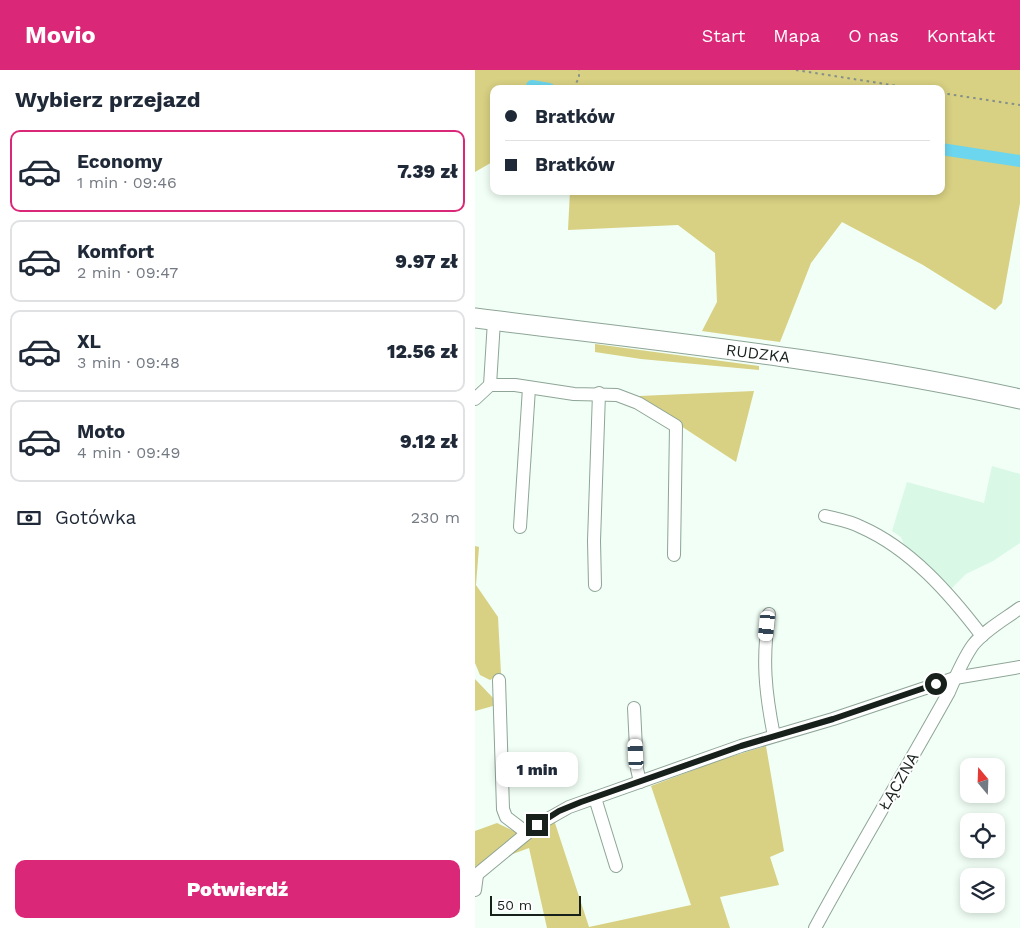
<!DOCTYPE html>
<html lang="pl">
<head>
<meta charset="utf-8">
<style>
  body { margin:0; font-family:"Work Sans",sans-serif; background:#f2f2f3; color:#1f2937; height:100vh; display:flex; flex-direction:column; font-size:19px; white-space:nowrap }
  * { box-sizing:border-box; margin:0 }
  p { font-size:16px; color:#747a83 }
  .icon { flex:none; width:28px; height:28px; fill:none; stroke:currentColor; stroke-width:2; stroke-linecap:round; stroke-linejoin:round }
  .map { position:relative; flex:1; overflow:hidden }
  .side { display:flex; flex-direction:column; background:#fff; width:475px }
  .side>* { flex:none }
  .top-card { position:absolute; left:15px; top:15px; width:455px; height:110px; border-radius:10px; box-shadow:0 2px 8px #0003; display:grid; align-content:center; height:110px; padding:0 15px; background:#fff }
  .needle { width:32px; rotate:341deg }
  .fabs { position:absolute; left:485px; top:688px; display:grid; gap:10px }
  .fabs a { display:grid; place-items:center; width:45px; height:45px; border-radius:10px; background:#fff; box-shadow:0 2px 8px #0003; font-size:25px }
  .scale { position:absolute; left:15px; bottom:12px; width:91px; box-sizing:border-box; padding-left:5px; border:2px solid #17201b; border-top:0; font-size:14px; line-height:18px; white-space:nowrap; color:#17201b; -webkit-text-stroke:4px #fff; paint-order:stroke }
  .end { position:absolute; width:22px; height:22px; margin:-11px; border:6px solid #17201b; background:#fff; box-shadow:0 0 0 2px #fff }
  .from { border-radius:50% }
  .bubble { position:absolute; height:35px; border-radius:10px; background:#fff; box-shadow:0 2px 8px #0003; font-size:16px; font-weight:800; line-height:35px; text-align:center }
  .car { position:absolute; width:15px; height:30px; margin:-15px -8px; border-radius:6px; box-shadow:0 0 4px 1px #0007; background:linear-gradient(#fff 24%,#345 0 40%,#fff 0 76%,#345 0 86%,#fff 0) }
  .top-card b { display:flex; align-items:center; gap:18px; height:48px; font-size:19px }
  .top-card b+b { border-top:1px solid #e0e1e3 }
  .top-card i { width:12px; height:12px; background:#1f2937 }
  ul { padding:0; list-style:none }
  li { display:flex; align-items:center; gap:15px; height:82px; margin:0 10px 8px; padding:0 5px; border:2px solid #e0e1e3; border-radius:10px }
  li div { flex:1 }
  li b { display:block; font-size:19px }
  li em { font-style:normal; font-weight:800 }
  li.current { border-color:#db2777 }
  li>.icon { width:45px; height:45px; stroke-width:1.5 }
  h2 { padding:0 15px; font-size:22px; line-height:60px }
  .pay { display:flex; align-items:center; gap:12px; height:55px; padding:0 15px; font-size:19px }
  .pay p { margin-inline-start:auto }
  .primary-button { display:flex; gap:10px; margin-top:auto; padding:10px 15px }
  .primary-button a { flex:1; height:58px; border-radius:10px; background:#db2777; color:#fff; font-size:20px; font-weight:800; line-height:58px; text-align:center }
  header { display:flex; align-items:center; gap:30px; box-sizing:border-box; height:70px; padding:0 25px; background:#db2777; color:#fff }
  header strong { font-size:24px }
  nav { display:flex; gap:28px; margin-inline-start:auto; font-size:18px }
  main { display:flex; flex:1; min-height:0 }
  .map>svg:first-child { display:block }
  .built { fill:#d9f8e5 }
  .green { fill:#d8d082 }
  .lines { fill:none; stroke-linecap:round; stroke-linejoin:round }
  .canal { stroke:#6cd6ee; stroke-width:12 }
  .minor-casing { stroke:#8ea597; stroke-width:14 }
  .secondary-casing { stroke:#8ea597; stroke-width:21 }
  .path { stroke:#849089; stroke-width:2; stroke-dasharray:2.5 4; stroke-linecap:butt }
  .minor { stroke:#fff; stroke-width:12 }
  .secondary { stroke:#fff; stroke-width:19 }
  .route { stroke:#17201b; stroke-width:6 }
  .labels { text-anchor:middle; stroke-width:4; stroke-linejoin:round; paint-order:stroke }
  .street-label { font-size:16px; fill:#17201b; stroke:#fff }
</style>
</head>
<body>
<header>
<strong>Movio</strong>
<nav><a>Start</a><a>Mapa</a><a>O nas</a><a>Kontakt</a></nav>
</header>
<main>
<section class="side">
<h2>Wybierz przejazd</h2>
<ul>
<li class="current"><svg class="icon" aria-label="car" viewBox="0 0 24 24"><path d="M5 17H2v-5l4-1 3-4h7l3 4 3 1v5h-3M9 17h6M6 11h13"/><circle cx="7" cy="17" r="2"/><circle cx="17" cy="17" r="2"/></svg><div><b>Economy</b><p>1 min · 09:46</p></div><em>7.39 zł</em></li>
<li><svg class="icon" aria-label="car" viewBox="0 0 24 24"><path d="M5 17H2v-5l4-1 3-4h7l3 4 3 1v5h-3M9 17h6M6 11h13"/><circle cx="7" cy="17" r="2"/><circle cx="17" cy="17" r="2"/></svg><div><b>Komfort</b><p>2 min · 09:47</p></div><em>9.97 zł</em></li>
<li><svg class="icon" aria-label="car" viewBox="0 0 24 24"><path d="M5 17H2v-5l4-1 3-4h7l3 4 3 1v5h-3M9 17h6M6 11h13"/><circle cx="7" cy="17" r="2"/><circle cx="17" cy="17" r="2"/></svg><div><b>XL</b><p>3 min · 09:48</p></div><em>12.56 zł</em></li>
<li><svg class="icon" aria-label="car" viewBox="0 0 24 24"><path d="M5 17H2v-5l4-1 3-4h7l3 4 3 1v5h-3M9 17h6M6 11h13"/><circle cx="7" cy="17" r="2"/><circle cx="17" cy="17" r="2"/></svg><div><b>Moto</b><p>4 min · 09:49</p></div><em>9.12 zł</em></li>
</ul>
<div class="pay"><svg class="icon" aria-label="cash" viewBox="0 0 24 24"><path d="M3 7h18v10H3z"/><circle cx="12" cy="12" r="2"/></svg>Gotówka<p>230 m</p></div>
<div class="primary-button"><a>Potwierdź</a></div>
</section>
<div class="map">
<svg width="545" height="858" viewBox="0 0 545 858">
  <rect width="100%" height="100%" fill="#f1fff6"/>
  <polygon class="built" points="517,396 545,404 545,473 518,491 491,504 476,519 431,480 426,467 417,461 432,412 509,433"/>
  <g class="green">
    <polygon points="0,0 545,0 545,133 527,233 520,240 448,195 367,152 336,193 305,272 227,261 242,232 240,183 203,155 93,160 95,121 466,121 466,19 19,19 19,91 0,102"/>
    <polygon points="120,274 284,296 284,300 166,289 120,282"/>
    <polygon points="279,321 261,392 206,356 164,326"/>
    <polygon points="0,476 4,477 1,515 23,547 26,604 15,610 5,605 0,593"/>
    <polygon points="0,609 20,630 18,636 0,641"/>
    <polygon points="291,676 309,781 295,787 304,815 245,827 255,858 72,858 54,778 35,785 69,755 87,747 80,753 114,857 216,835 176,716 245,690"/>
    <polygon points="22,753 45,764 0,800 0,761"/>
  </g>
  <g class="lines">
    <g class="canal">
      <polyline points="57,16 74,19"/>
      <polyline points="466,79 545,91"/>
    </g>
    <g class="minor-casing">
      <g id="minor">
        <polyline points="19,251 15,315 40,315 99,324 142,325 163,333 201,356 199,485"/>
        <polyline points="0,329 15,315"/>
        <path d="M 350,446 C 362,449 375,451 386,457 C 436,479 475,524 507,566"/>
        <polyline points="45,457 54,318"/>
        <polyline points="120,515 119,471 124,323"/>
        <path d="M 294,544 C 287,589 290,621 299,666"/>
        <polyline points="24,610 28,739 31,747 52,763"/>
        <polyline points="159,638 162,699 165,712"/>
        <polyline points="120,728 141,796"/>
        <polyline points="0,806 62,755 94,737 266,676 358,649 480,608 545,597"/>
        <polyline points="0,820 2,805"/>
        <path d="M 340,858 C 383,779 430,701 474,622 C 481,606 488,589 498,575 C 510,560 530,549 545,538"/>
      </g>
    </g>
    <g class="secondary-casing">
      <path id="secondary" d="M 0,248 C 182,271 366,289 545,329"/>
    </g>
    <g class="path">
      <polyline points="321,0 442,19"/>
      <polyline points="98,18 104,8 104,0"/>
      <polyline points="466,23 545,35"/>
    </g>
    <use href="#minor" class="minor"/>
    <use href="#secondary" class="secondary"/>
  </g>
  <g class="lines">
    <polyline class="route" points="62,755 84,741 106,732 266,676 358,649 461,614"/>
  </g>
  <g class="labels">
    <g class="street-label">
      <text transform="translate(283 283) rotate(7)" y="6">RUDZKA</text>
      <text transform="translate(423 711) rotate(-60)" y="6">ŁĄCZNA</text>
    </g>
  </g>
</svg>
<div class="fabs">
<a><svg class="needle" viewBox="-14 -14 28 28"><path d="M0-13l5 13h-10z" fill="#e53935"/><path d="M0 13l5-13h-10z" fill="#747a83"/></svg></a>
<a><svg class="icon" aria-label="locate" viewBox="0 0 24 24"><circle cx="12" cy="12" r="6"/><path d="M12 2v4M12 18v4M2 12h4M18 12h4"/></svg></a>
<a><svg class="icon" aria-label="layers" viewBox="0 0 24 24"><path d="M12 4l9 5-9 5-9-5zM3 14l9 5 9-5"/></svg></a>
</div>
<div class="scale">50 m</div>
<i class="end from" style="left:461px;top:614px"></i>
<i class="end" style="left:62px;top:755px"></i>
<div class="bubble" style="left:21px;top:682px;width:82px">1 min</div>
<i class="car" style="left:292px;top:556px;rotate:186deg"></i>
<i class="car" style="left:161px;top:684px;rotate:357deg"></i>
<div class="top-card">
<b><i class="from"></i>Bratków</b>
<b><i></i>Bratków</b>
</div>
</div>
</main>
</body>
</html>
